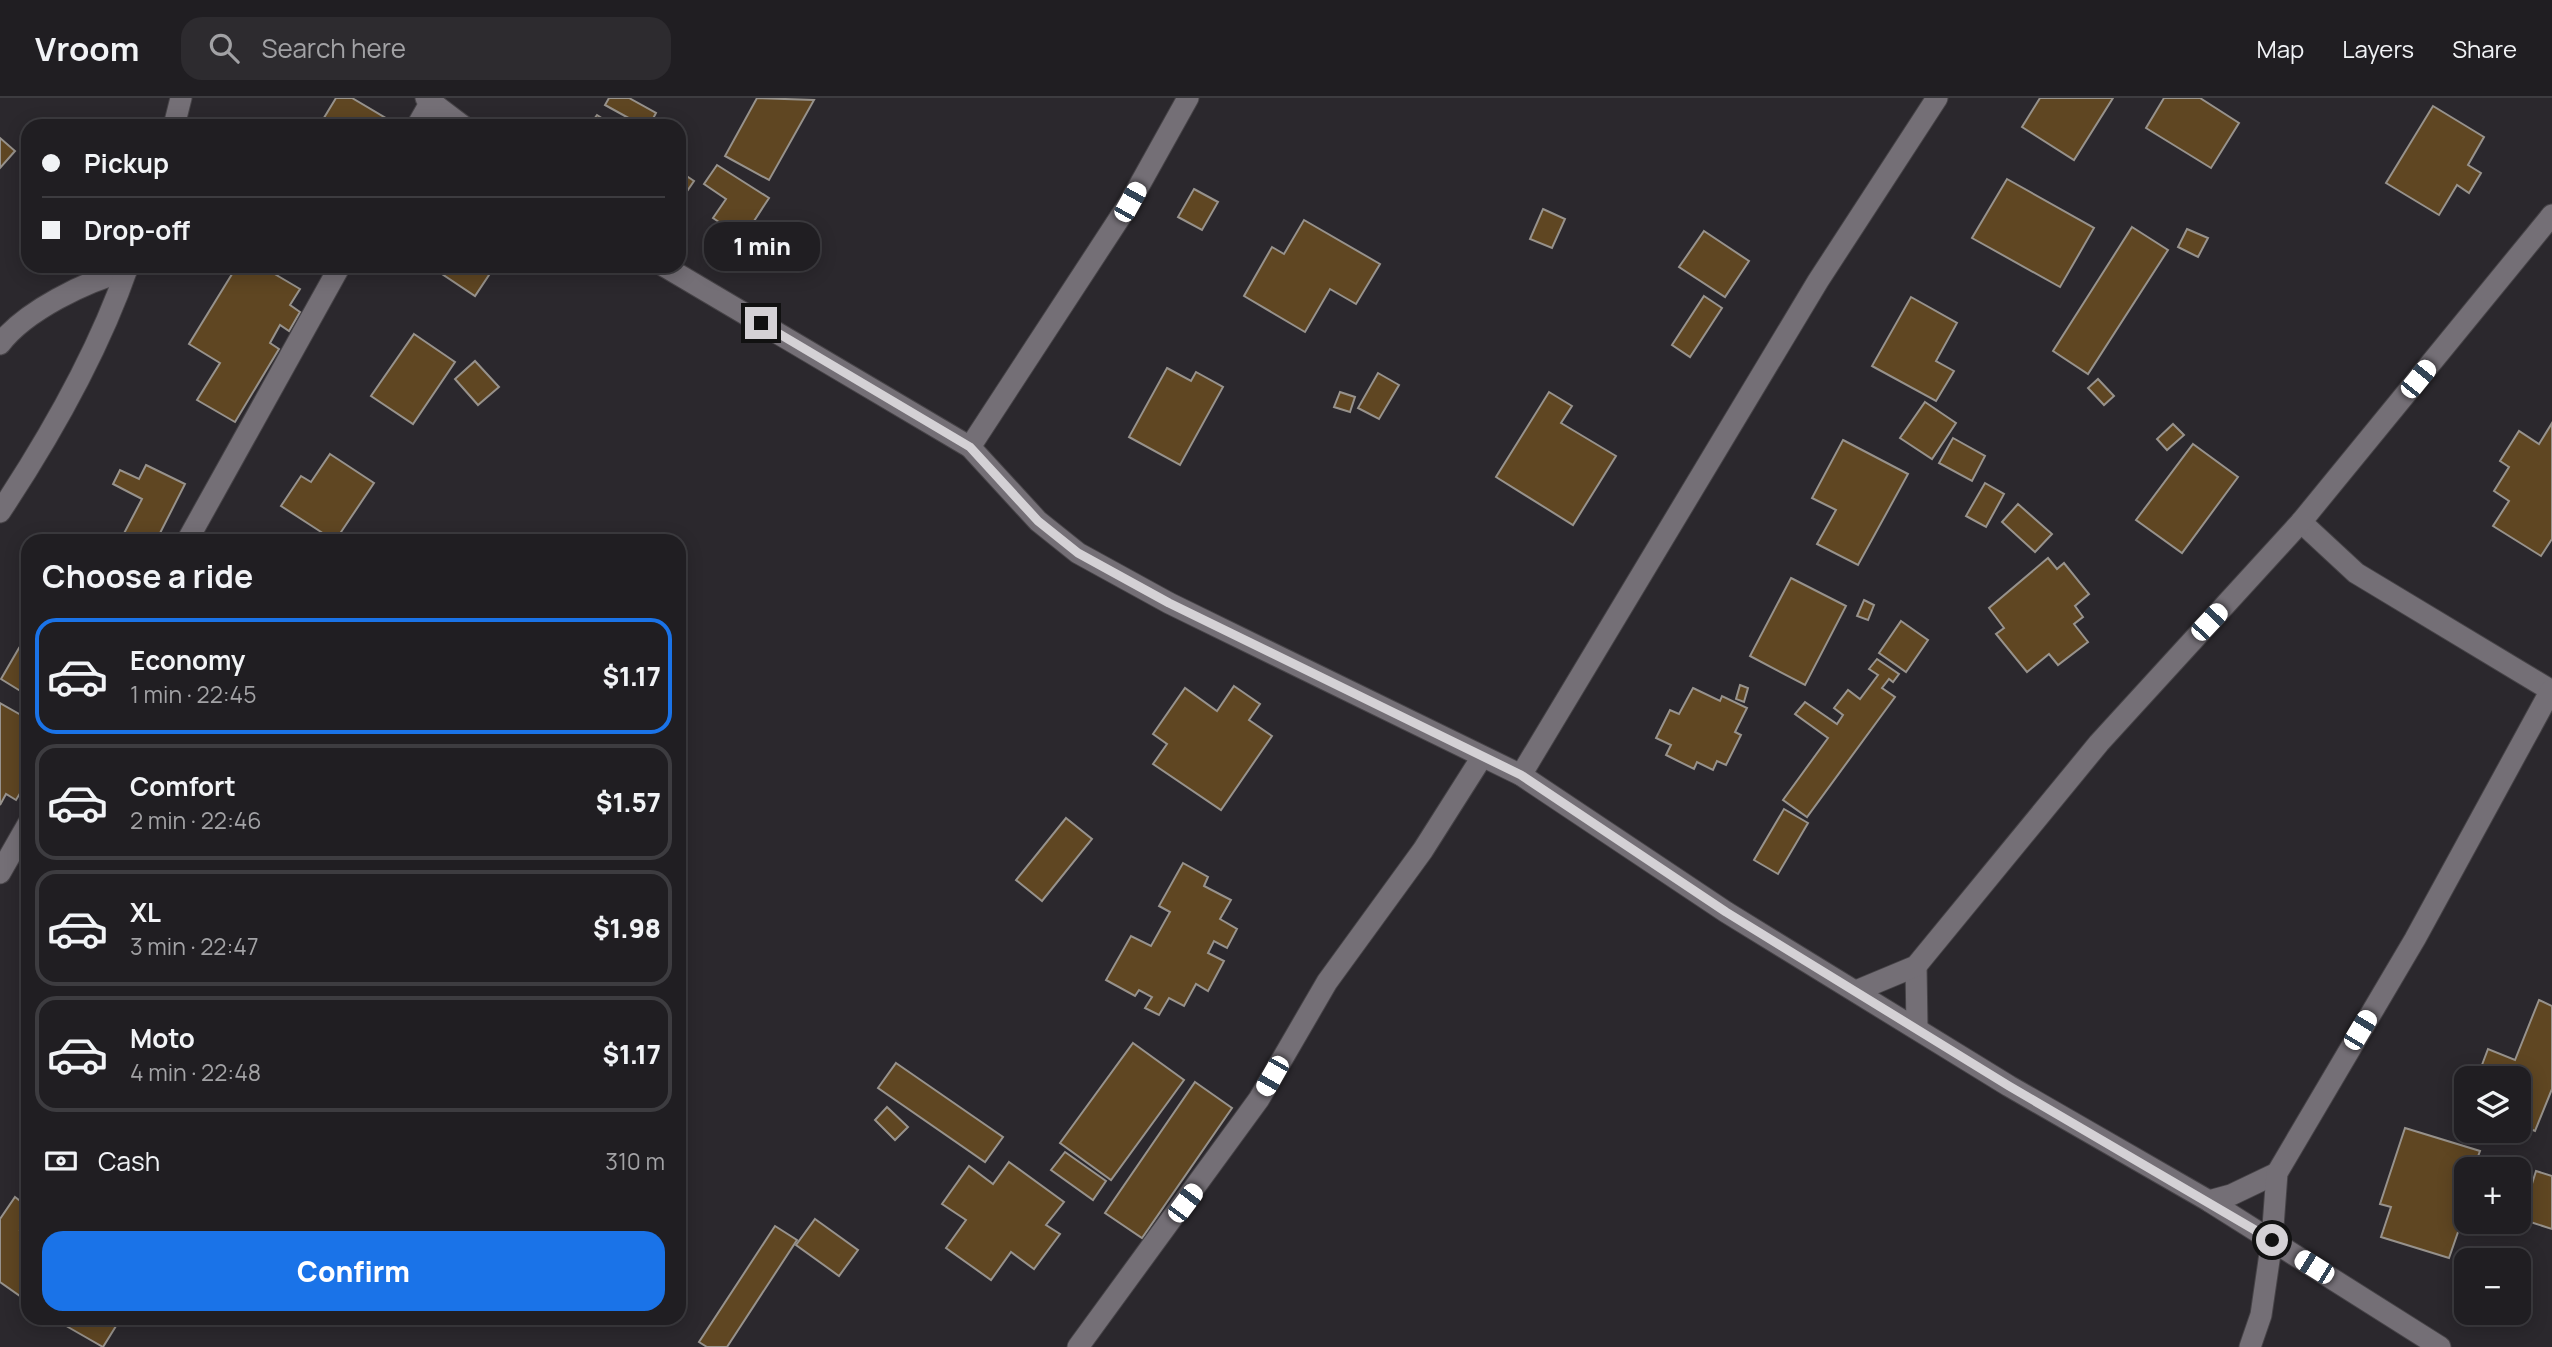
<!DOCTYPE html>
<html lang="en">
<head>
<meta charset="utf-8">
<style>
  body { margin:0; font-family:Manrope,sans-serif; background:#2d2b2f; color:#f1f3f6; height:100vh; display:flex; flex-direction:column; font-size:26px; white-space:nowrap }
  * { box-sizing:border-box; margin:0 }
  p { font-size:23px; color:#a2a2a5 }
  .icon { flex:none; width:38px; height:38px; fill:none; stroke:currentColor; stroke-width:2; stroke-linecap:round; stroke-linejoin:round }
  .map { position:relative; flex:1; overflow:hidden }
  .sheet { position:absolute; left:21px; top:436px; width:665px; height:791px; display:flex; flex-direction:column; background:#201e22; border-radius:21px; box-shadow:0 4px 18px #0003,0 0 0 2px #3d3c40 }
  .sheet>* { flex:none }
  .banner { position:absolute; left:21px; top:21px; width:665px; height:154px; border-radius:21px; box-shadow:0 4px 18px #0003,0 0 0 2px #3d3c40; display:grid; align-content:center; height:154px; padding:0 21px; background:#201e22 }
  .fabs { position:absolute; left:2454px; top:968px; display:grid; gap:14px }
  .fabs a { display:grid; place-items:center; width:77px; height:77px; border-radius:14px; background:#201e22; box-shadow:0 4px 18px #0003,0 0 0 2px #3d3c40; font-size:35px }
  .end { position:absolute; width:32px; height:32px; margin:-16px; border:9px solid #d4d1d5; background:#111; box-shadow:0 0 0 4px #111 }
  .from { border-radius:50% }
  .bubble { position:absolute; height:49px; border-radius:21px; background:#201e22; box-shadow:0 4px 18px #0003,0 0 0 2px #3d3c40; font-size:23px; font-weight:800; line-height:49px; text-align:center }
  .car { position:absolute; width:21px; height:42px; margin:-21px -10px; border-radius:9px; box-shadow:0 0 5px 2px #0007; background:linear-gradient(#fff 24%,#345 0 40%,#fff 0 76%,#345 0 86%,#fff 0) }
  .banner b { display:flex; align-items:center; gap:24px; height:66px; font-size:26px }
  .banner b+b { border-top:2px solid #3d3c40 }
  .banner i { width:18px; height:18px; background:#f1f3f6 }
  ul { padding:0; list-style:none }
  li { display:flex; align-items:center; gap:21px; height:116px; margin:0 14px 10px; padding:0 7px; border:4px solid #3d3c40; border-radius:21px }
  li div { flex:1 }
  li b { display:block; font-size:26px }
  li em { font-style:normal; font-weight:800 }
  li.on { border-color:#1a73e8 }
  li>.icon { width:63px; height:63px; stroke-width:1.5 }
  h2 { padding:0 21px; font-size:32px; line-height:84px }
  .pay { display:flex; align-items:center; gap:18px; height:77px; padding:0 21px; font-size:26px }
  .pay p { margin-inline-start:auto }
  .primary-button { display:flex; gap:14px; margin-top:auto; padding:14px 21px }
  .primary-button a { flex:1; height:80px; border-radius:21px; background:#1a73e8; color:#fff; font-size:28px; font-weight:800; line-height:80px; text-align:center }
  header { display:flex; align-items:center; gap:42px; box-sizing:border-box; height:98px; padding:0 35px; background:#201e22; border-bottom:2px solid #3d3c40 }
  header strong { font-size:33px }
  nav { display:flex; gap:38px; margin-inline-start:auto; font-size:24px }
  .search { width:490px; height:63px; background:#2d2b2f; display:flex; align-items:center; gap:18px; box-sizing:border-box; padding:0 24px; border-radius:21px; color:#a2a2a5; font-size:26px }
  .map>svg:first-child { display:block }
  .building { fill:#5f4622; stroke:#97928c; stroke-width:2 }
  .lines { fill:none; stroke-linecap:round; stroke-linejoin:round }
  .street-casing { stroke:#464347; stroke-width:23 }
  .street { stroke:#746f76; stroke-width:21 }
  .route { stroke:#d4d1d5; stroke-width:9 }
</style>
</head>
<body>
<header>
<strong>Vroom</strong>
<div class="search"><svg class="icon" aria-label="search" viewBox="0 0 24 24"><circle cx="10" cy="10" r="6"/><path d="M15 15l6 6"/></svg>Search here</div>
<nav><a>Map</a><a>Layers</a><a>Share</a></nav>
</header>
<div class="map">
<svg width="2552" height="1249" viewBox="0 0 2552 1249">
  <rect width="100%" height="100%" fill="#2b282d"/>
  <g class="building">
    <polygon points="336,0 352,0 389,22 386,28 319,28"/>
    <polygon points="609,0 629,0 656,15 649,28 643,28 605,7"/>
    <polygon points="757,0 814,2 769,82 725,58"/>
    <polygon points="2040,0 2113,0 2074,62 2022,29"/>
    <polygon points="2164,0 2200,0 2239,25 2211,70 2146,30"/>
    <polygon points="2433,8 2484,39 2468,67 2481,75 2469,95 2457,87 2439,117 2386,85"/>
    <polygon points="597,17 614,28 589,28"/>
    <polygon points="0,40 15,53 0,70"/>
    <polygon points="717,67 769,100 743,140 713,120 726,101 704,86"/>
    <polygon points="679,73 694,83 681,102 679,101"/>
    <polygon points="2007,81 2094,130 2060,189 1972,140"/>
    <polygon points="1194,91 1218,104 1202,132 1178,119"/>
    <polygon points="1543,111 1565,121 1552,150 1530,141"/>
    <polygon points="1304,122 1380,166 1356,206 1330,191 1305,234 1244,198 1272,149 1284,156"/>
    <polygon points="2132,129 2168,152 2088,276 2053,253"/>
    <polygon points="2187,131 2208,140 2198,159 2178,149"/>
    <polygon points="1704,133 1749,163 1725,199 1679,169"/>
    <polygon points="237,168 261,168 300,191 290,207 300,214 289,233 280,227 270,245 279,251 235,324 197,302 220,265 189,246"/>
    <polygon points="430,168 495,168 475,198"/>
    <polygon points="1704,198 1722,210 1690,259 1672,247"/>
    <polygon points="1911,199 1957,225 1936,263 1954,273 1936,303 1872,268"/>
    <polygon points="414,236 455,264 413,326 371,298"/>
    <polygon points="475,263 499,289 478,307 455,281"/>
    <polygon points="1167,270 1191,283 1196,274 1223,289 1180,367 1129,339"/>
    <polygon points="1378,275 1399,287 1379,321 1358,310"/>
    <polygon points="2098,281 2114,298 2104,307 2088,290"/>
    <polygon points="1340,294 1355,299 1350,314 1334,309"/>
    <polygon points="1549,294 1572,308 1561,325 1616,358 1573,427 1496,379"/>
    <polygon points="1925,304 1956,325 1932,361 1900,340"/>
    <polygon points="2552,325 2552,441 2541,458 2493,428 2509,403 2494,393 2509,369 2500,363 2519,333 2539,346"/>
    <polygon points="2173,326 2184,337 2167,352 2157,341"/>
    <polygon points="1953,340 1985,358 1972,383 1939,365"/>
    <polygon points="1843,342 1908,376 1858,467 1817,446 1836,412 1812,400"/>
    <polygon points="2193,346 2238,379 2182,455 2136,422"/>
    <polygon points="330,356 374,385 335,443 281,408 301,378 311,384"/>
    <polygon points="146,367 185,386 156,443 120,443 142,401 113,386 120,372 139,381"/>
    <polygon points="1985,385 2004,396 1986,429 1966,418"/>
    <polygon points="2018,406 2052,436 2035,454 2002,424"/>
    <polygon points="2048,460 2057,471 2064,465 2089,496 2075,508 2083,519 2074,526 2088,544 2058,567 2049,556 2027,574 1996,536 2004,530 1989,510"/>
    <polygon points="1791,480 1846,508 1805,587 1750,558"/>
    <polygon points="1864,502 1874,507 1868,522 1857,518"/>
    <polygon points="1901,523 1928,542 1906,574 1879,555"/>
    <polygon points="19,550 28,556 27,597 1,581"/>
    <polygon points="1877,561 1899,576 1893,584 1889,581 1882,590 1895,599 1807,719 1783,702 1828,640 1795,616 1805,604 1837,626 1843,617 1834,610 1848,592 1860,601 1878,577 1869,571"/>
    <polygon points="1740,587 1748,590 1744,604 1736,601"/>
    <polygon points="1234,588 1260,606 1249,622 1272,638 1221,712 1153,666 1167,646 1153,636 1185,590 1217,613"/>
    <polygon points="1693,590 1720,603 1722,598 1747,610 1735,634 1741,637 1726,667 1717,663 1713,672 1697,664 1694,671 1666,657 1671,647 1656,640 1670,612 1679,616"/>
    <polygon points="0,605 28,621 28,682 16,702 6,696 0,707"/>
    <polygon points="1784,711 1808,725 1778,776 1754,762"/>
    <polygon points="1066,720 1092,741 1042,803 1016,782"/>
    <polygon points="1183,765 1208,779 1204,788 1231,802 1220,821 1237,831 1227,850 1214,843 1208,855 1224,863 1208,893 1196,886 1184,908 1169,900 1159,917 1145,910 1152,899 1139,892 1135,898 1106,882 1131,838 1151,848 1170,814 1159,808"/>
    <polygon points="2539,902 2552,908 2552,991 2535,1033 2518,1026 2518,980 2477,980 2488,951 2515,962"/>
    <polygon points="1133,945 1184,982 1111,1082 1060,1045"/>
    <polygon points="896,965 1003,1039 985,1064 878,990"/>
    <polygon points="1195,984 1232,1010 1142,1140 1105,1115"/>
    <polygon points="887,1009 908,1029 895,1042 875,1022"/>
    <polygon points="2405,1030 2480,1053 2476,1064 2498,1071 2466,1071 2466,1111 2449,1160 2381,1139 2391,1109 2380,1106"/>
    <polygon points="1065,1054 1106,1083 1093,1102 1051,1072"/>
    <polygon points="1009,1064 1064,1104 1046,1127 1060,1136 1034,1171 1011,1154 991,1182 946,1150 966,1122 942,1106 969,1068 993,1086"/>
    <polygon points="2536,1073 2552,1078 2552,1131 2521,1121"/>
    <polygon points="15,1099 28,1109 28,1121 20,1132 28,1138 28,1187 20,1198 0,1184 0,1121"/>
    <polygon points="815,1121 858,1152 839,1178 796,1147"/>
    <polygon points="775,1128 797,1142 727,1249 707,1249 699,1244"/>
    <polygon points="64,1220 121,1220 103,1249 61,1225"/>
  </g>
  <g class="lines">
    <g class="street-casing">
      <g id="street">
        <polyline points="426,0 463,28"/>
        <polyline points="174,28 181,0"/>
        <polyline points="417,28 433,0"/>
        <polyline points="664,168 970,349 1038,423 1078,455 1169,505 1521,677 1726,814 2009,988 2209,1103 2440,1249"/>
        <path d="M 0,246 C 25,213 86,183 126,173"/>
        <polyline points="970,349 1130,104 1188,0"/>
        <path d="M 0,414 C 49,340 99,252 128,168"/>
        <polyline points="2301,424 2356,475 2552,593"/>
        <polyline points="187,443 340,168"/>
        <polyline points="1521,677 1818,183 1937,0"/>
        <polyline points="0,775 28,726"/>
        <polyline points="1916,868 1917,930"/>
        <polyline points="1856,893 1916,868 2099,645 2301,424 2552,117"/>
        <polyline points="2209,1103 2231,1097 2277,1075"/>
        <polyline points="1078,1249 1259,1001 1327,884 1423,752 1482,659"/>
        <polyline points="2250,1249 2261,1217 2272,1142 2277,1075 2415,841 2551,592"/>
      </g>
    </g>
    <use href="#street" class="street"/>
  </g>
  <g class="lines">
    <polyline class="route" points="761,225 970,349 1038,423 1078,455 1169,505 1521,677 1726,814 2009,988 2272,1142"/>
  </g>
</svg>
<div class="fabs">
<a><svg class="icon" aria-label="layers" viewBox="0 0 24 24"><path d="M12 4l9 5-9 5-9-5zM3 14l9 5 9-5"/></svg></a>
<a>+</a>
<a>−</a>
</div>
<i class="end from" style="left:2272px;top:1142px"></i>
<i class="end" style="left:761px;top:225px"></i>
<div class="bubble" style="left:704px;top:124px;width:116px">1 min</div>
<i class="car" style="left:1130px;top:104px;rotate:29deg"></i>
<i class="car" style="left:2418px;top:281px;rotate:39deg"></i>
<i class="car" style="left:2209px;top:524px;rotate:43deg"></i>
<i class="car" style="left:2360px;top:932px;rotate:31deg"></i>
<i class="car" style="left:1272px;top:978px;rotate:210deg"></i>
<i class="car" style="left:1185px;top:1105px;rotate:37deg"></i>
<i class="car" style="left:2314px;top:1169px;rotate:302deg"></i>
<div class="banner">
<b><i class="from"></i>Pickup</b>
<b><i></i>Drop-off</b>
</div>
<section class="sheet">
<h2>Choose a ride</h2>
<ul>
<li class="on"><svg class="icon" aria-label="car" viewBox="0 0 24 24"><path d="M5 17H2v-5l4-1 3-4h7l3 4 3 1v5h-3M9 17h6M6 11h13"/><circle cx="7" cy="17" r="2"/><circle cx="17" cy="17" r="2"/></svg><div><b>Economy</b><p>1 min · 22:45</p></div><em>$1.17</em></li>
<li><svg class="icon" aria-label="car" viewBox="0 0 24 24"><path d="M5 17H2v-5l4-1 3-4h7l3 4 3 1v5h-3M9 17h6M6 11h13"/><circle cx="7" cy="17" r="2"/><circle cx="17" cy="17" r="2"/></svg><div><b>Comfort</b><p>2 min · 22:46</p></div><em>$1.57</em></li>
<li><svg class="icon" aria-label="car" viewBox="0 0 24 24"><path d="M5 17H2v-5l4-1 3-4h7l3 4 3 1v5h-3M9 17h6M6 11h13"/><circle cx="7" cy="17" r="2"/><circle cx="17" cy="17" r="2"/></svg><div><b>XL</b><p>3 min · 22:47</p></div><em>$1.98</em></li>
<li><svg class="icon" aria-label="car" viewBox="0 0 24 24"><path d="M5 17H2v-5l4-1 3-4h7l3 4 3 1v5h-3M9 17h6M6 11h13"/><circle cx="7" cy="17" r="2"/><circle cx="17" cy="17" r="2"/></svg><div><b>Moto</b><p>4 min · 22:48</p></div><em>$1.17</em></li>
</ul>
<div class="pay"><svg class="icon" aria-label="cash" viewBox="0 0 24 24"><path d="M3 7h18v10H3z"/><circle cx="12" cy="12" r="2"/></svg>Cash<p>310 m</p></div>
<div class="primary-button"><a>Confirm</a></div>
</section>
</div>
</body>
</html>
